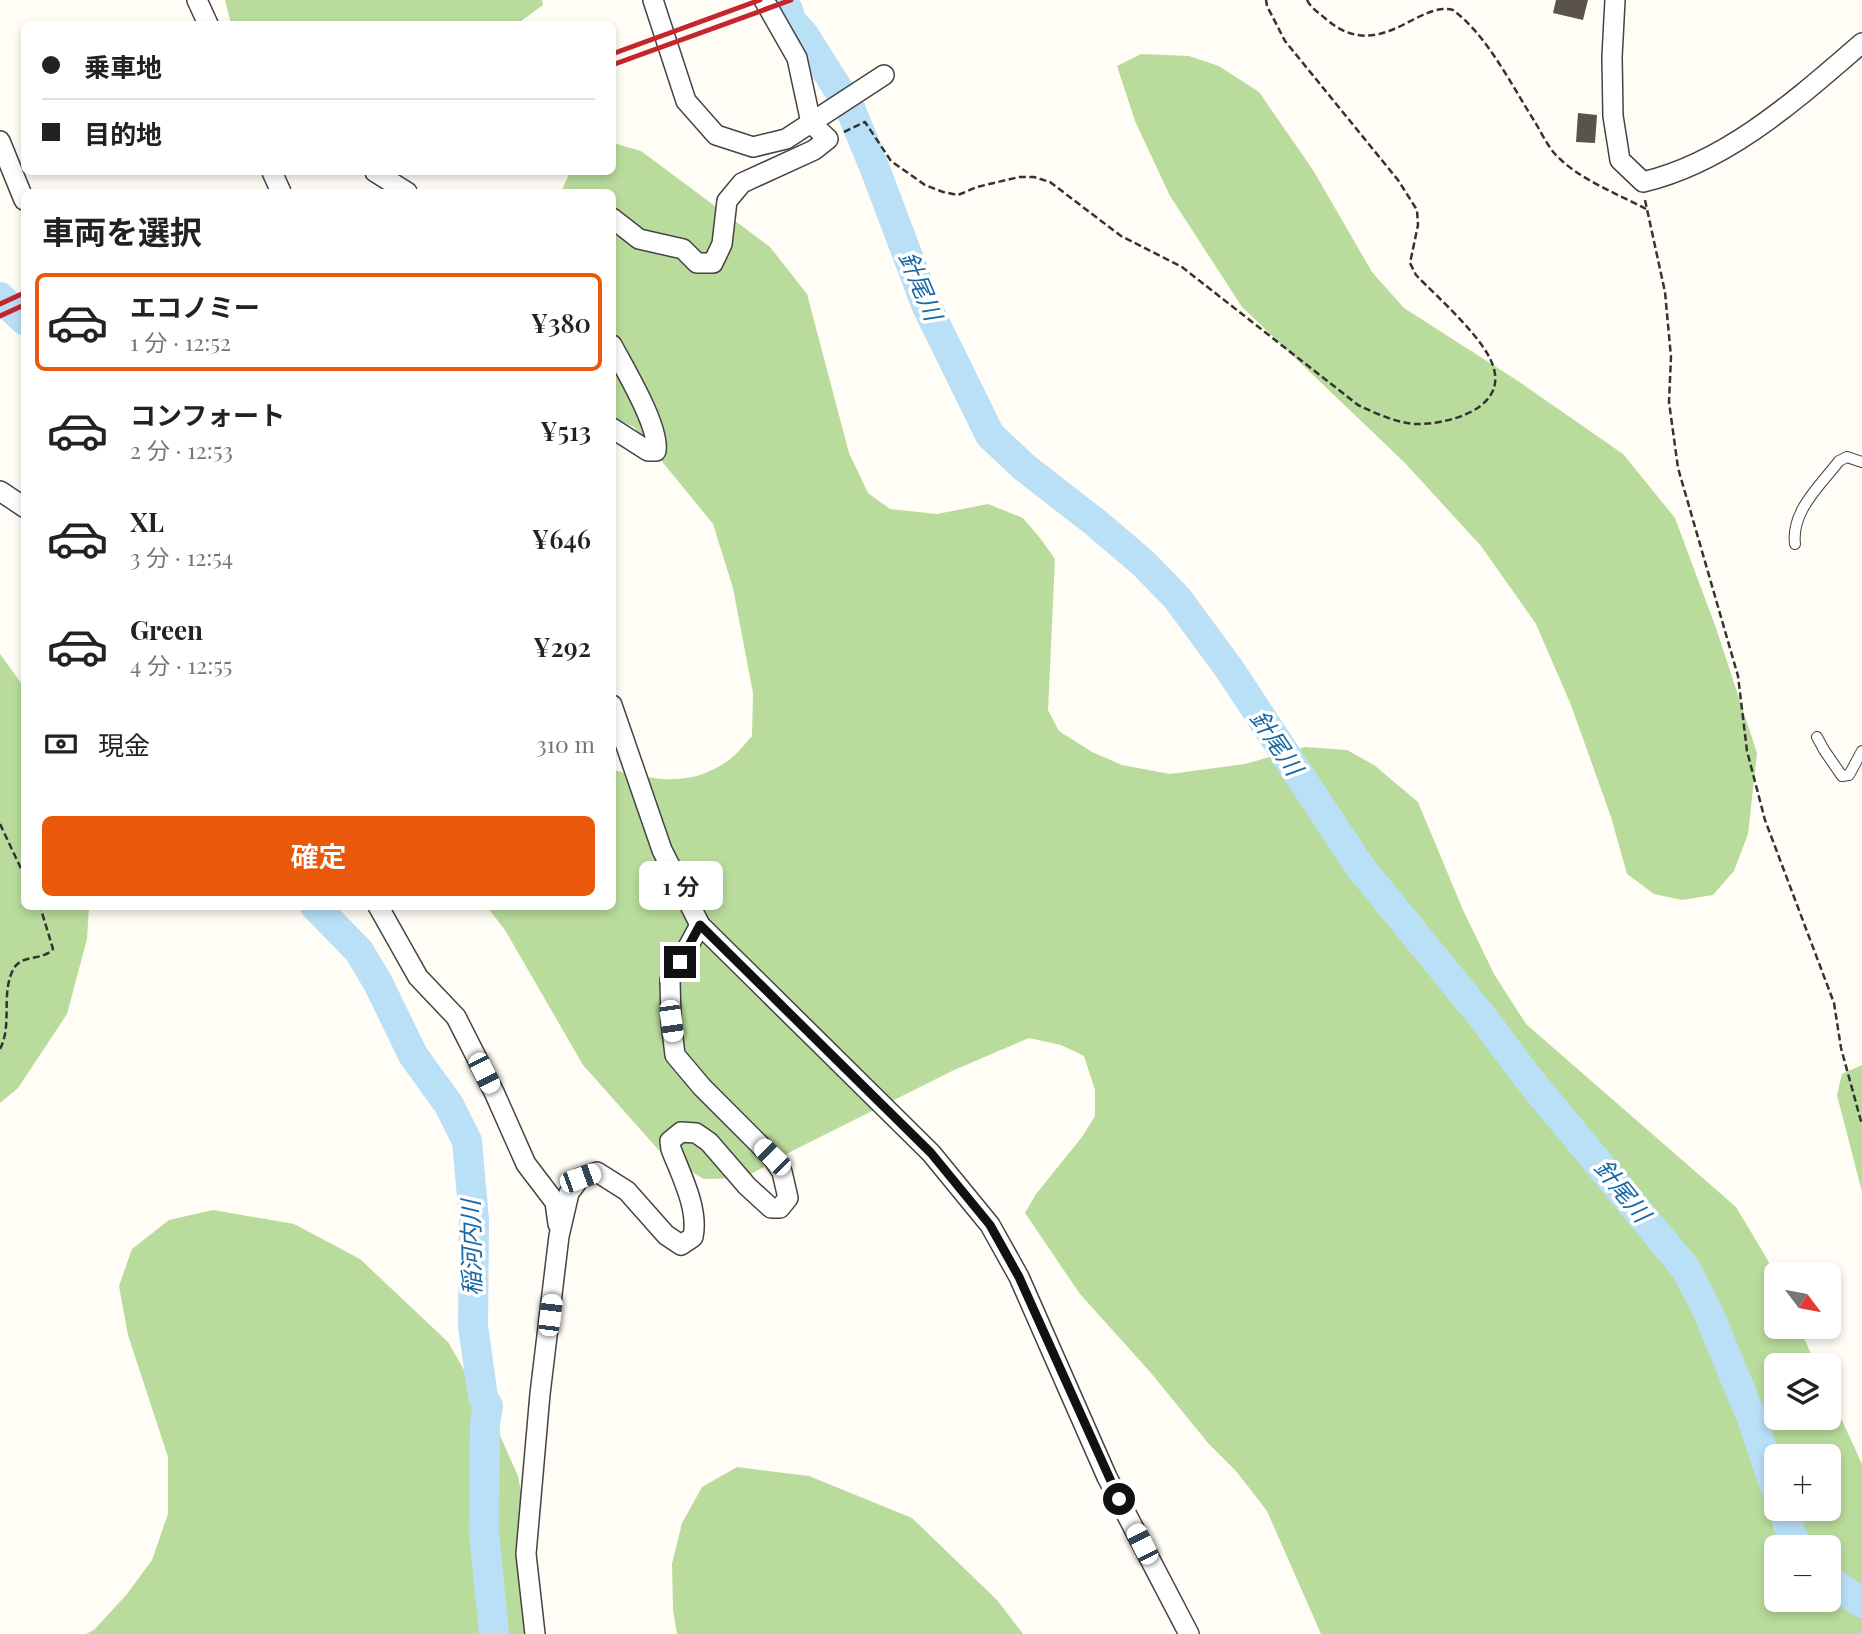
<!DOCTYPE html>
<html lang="ja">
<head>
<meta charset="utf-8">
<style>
  body { margin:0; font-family:"Playfair Display","Noto Sans JP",serif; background:#f2f2f2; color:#222; height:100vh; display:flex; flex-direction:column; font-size:26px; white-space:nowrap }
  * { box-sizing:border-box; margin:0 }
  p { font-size:23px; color:#767676 }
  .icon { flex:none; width:38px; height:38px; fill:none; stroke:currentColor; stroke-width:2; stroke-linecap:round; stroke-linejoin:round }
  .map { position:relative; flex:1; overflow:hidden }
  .sheet { position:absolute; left:21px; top:189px; width:595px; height:721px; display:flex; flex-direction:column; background:#fff; border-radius:10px; box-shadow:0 4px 10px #0003 }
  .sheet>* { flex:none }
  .banner { position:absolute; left:21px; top:21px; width:595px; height:154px; border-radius:10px; box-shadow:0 4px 10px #0003; display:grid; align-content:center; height:154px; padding:0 21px; background:#fff }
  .needle { width:46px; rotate:122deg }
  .fabs { position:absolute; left:1764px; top:1262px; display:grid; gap:14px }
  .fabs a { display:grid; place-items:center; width:77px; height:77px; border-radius:10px; background:#fff; box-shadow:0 4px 10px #0003; font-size:35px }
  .end { position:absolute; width:32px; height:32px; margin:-16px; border:9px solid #111; background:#fff; box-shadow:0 0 0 4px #fff }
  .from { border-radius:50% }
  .bubble { position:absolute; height:49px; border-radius:10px; background:#fff; box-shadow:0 4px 10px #0003; font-size:23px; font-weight:600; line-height:49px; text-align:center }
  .car { position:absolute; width:21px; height:42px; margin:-21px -10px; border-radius:9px; box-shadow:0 0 5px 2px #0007; background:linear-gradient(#fff 24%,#345 0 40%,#fff 0 76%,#345 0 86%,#fff 0) }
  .banner b { display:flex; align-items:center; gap:24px; height:66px; font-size:26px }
  .banner b+b { border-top:2px solid #e0e0e0 }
  .banner i { width:18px; height:18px; background:#222 }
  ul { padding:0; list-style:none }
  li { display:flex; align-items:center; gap:21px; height:98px; margin:0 14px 10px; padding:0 7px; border:4px solid transparent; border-radius:10px }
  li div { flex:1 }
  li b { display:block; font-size:26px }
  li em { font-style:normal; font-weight:600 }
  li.active { border-color:#ea580c }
  li>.icon { width:63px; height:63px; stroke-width:1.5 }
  h2 { padding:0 21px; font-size:32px; line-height:84px }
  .pay { display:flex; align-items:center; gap:18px; height:77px; padding:0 21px; font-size:26px }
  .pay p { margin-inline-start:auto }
  .action { display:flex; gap:14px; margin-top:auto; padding:14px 21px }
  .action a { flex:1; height:80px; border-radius:10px; background:#ea580c; color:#fff; font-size:28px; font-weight:600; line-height:80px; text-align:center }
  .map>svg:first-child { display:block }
  .forest { fill:#b9dc9c; fill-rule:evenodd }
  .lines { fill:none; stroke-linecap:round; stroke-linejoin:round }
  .river { stroke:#b9e0f7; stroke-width:30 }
  .building { fill:#5a524d }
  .service-casing { stroke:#444; stroke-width:12 }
  .minor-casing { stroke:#444; stroke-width:22 }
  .path { stroke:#333; stroke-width:2.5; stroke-dasharray:7 3.5; stroke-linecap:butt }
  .service { stroke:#fff; stroke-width:10 }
  .minor { stroke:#fff; stroke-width:19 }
  .rail { stroke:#c4262e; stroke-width:5 }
  .route { stroke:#111; stroke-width:9 }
  .labels { text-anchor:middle; stroke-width:7; stroke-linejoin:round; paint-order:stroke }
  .water-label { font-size:24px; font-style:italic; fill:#1768a6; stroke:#fff }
</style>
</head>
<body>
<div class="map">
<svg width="1862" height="1634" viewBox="0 0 1862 1634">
  <rect width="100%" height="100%" fill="#fffdf5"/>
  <g class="forest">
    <polygon points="225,0 542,0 543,5 517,24 231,24"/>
    <polygon points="1141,54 1189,56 1219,66 1259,92 1313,170 1372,272 1404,308 1518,381 1623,454 1675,518 1716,628 1757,753 1748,834 1734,871 1713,895 1682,900 1654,894 1627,874 1611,817 1571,705 1536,624 1481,546 1405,463 1242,307 1170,196 1135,121 1117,66"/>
    <path d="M 613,143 L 641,151 L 770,247 L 807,294 L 849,453 L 868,493 L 890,509 L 937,514 L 988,504 L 1023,518 L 1040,538 L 1055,559 L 1048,710 L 1059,731 L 1092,752 L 1122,765 L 1170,774 L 1245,764 L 1305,747 L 1347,750 L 1374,765 L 1418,802 L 1463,910 L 1494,974 L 1526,1024 L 1736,1207 L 1766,1257 L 1776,1278 L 1776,1326 L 1799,1327 L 1816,1365 L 1776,1365 L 1776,1418 L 1829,1418 L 1829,1392 L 1862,1464 L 1862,1634 L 1321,1634 L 1267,1511 L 1236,1471 L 1208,1443 L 1151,1373 L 1080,1294 L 1025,1213 L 1036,1194 L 1082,1137 L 1095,1116 L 1095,1090 L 1084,1056 L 1061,1045 L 1029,1038 L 952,1071 L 792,1151 L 744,1178 L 704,1179 L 664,1156 L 583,1065 L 505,930 L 487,907 L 612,906 L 613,770 C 655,780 690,788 729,760 C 737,754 745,744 752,736 L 753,693 L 733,588 L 713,524 L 634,427 L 613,418 L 612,192 L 561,192 L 570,172 L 612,172 ZM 1776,1456 L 1829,1456 L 1829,1508 L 1776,1508 ZM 1776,1547 L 1829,1547 L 1829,1600 L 1776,1600 Z"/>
    <polygon points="0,654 24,687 24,906 89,907 87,939 67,1014 18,1088 0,1103"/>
    <polygon points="1862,1065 1862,1192 1837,1095 1842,1074"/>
    <polygon points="213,1210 294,1224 360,1259 448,1342 494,1422 518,1476 535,1562 529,1634 86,1634 94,1630 127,1594 152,1560 168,1514 168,1457 128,1335 119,1286 132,1249 169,1220"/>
    <polygon points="737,1467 809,1476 912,1518 997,1600 1023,1634 677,1634 673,1610 672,1564 682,1523 702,1487"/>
  </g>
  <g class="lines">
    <g class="river">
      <polyline points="782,0 788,10 791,21 804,35 850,108 875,169 927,307 990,435 1024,467 1096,523 1143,563 1177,598 1230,670 1360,867 1480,1014 1528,1078 1686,1269 1708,1312 1751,1416 1776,1490"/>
      <polyline points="0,297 24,320"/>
      <polyline points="315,906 359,951 378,983 413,1055 449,1105 467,1141 474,1220 473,1326 483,1397 488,1406 485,1422 484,1532 494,1634"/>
      <polyline points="1783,1508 1792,1537 1799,1547"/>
      <polyline points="1829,1580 1862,1603"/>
    </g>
  </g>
  <g class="building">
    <polygon points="1556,0 1588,0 1583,20 1553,13"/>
    <polygon points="1578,113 1597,115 1595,143 1576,142"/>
  </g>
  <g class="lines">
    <g class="service-casing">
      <g id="service">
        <path d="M 1795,544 C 1791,511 1820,486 1839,461 L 1847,457 L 1862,462"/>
        <polyline points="1817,737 1824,750 1842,776 1849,775 1862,751"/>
      </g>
    </g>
    <g class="minor-casing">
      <g id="minor">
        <polyline points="197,0 208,24"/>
        <polyline points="653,0 686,101 716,135 753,147 786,139 884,75"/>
        <path d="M 1615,0 L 1612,57 L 1613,116 L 1620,160 L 1643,182 C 1728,162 1798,98 1862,43"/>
        <polyline points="0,141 24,200"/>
        <polyline points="272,172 281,192"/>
        <polyline points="375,172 407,192"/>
        <polyline points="612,218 639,239 683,249 697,263 713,263 722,244 727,201 742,183 814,150 828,139 811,123 797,58 764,0"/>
        <path d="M 612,345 C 624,368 660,427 656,451 L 648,451 L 612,428"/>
        <polyline points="0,491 24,507"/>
        <polyline points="612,705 662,850 700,925 931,1153 990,1225 1019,1277 1107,1477 1189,1634"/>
        <polyline points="378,906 418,977 456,1017 494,1092 526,1164 555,1202 558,1224"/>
        <path d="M 535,1634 L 526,1554 L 540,1394 L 559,1236 L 569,1193 L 580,1178 L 597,1172 L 627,1191 L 666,1235 L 681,1245 L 693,1237 C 699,1209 681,1175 671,1149 L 670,1141 L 681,1132 L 696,1133 L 709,1142 L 747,1186 L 771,1208 L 780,1208 L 788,1198 L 782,1172 L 772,1157 L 702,1087 L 675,1055 L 671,1021 L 670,980 L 700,925"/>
      </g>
    </g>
    <g class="path">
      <path d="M 1307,0 C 1311,8 1319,13 1326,19 C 1379,65 1418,0 1453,10 C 1487,35 1512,86 1535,122 C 1541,132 1547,145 1555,154 C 1578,179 1616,193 1646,209"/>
      <path d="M 844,132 L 865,122 L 891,161 L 925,185 L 943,192 L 958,195 L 977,187 L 1019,177 L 1034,177 L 1050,182 L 1121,236 L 1182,267 L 1358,405 C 1375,413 1394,422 1414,424 C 1444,425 1505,411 1494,369 C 1487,340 1437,297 1416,275 L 1410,263 L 1418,225 L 1417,210 L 1398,180 L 1285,41 L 1267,6 L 1266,0"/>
      <polyline points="1645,200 1665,292 1671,357 1669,402 1678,468 1738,676 1747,751 1765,820 1834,1003 1841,1048 1862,1125"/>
      <polyline points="0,824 24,875"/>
      <path d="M 0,1049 C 13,1024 0,993 14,968 C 23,954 43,961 53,949 L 40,906"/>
    </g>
    <use href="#service" class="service"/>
    <use href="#minor" class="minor"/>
    <g class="rail">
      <polyline points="612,54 760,0"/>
      <polyline points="612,65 791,0"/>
      <polyline points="0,304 24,293"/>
      <polyline points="0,316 24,305"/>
    </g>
  </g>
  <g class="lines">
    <polyline class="route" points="680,962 700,925 931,1153 990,1225 1019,1277 1119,1499"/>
  </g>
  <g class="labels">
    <g class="water-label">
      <text transform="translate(920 286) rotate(67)" y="8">針尾川</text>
      <text transform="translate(1276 743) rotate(56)" y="8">針尾川</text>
      <text transform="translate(1622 1191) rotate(51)" y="8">針尾川</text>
      <text transform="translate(472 1248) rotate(-91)" y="8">稲河内川</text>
    </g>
  </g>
</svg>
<div class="fabs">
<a><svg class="needle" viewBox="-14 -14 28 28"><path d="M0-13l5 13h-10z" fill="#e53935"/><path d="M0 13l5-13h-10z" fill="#767676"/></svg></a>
<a><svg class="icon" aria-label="layers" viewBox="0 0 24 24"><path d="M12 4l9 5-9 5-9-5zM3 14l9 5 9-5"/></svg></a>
<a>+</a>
<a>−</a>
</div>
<i class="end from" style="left:1119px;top:1499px"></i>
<i class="end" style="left:680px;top:962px"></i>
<div class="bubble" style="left:639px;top:861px;width:84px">1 分</div>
<i class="car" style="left:671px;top:1021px;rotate:172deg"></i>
<i class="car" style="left:484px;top:1073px;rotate:153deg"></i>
<i class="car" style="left:772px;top:1157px;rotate:315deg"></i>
<i class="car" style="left:580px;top:1178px;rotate:70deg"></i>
<i class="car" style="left:550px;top:1315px;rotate:7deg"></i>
<i class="car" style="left:1142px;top:1544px;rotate:333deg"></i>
<div class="banner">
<b><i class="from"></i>乗車地</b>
<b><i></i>目的地</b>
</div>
<section class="sheet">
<h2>車両を選択</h2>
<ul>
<li class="active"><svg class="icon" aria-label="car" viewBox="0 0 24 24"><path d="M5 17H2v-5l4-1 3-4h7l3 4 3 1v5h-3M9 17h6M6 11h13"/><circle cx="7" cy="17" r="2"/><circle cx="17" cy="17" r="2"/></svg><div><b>エコノミー</b><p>1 分 · 12:52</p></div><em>¥380</em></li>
<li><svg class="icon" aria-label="car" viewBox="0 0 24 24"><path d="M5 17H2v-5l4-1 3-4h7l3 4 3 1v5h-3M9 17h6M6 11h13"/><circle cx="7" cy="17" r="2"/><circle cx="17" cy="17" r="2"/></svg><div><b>コンフォート</b><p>2 分 · 12:53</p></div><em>¥513</em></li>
<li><svg class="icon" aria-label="car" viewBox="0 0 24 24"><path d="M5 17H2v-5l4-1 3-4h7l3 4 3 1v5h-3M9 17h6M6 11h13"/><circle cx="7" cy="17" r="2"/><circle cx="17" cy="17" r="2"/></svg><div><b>XL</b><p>3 分 · 12:54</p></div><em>¥646</em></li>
<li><svg class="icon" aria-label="car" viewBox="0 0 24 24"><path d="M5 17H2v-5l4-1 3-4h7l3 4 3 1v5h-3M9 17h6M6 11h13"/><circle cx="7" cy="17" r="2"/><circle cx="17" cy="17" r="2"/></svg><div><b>Green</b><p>4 分 · 12:55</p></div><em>¥292</em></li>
</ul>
<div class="pay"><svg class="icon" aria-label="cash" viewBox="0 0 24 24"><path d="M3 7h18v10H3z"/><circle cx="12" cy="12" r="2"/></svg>現金<p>310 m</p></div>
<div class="action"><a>確定</a></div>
</section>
</div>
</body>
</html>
